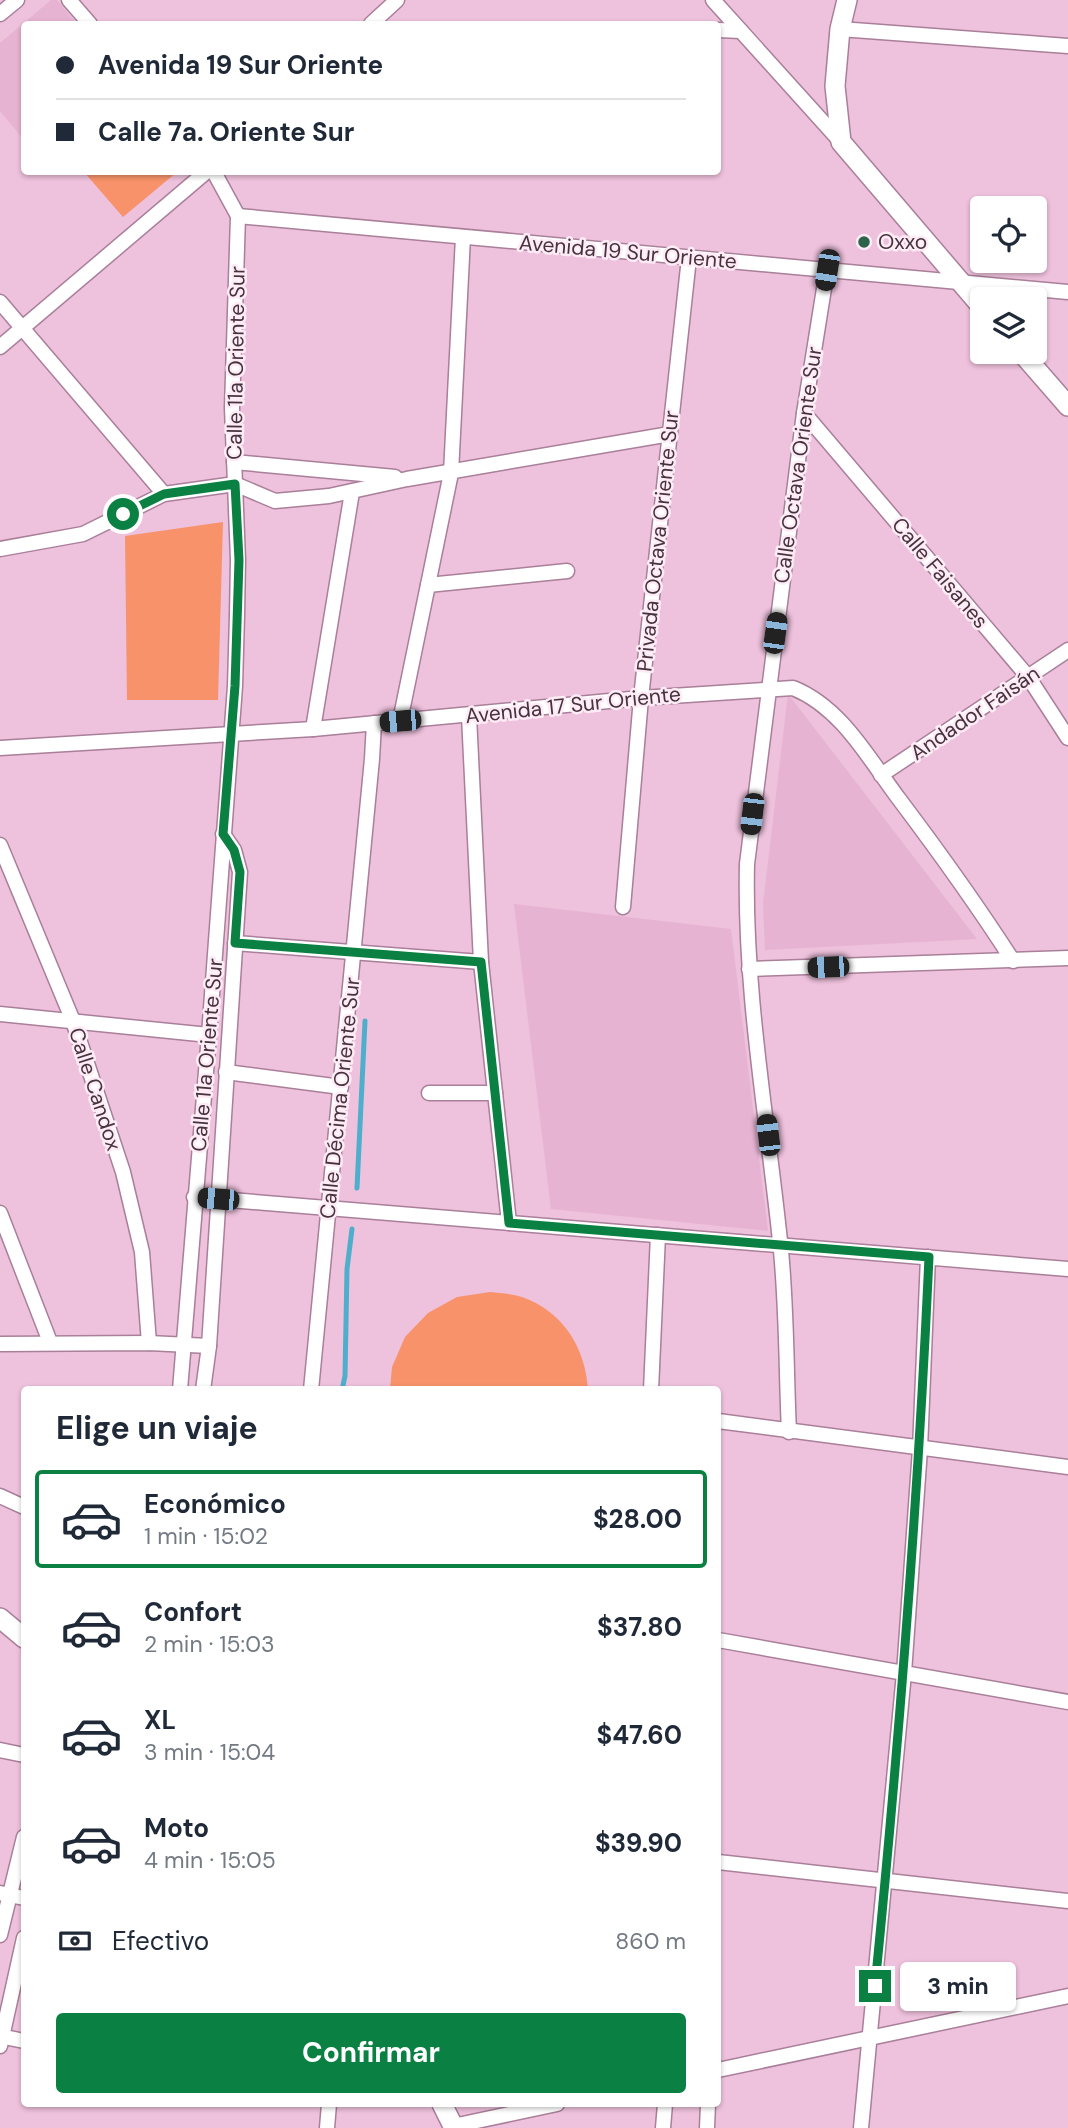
<!DOCTYPE html>
<html lang="es">
<head>
<meta charset="utf-8">
<style>
  body { margin:0; font-family:"DM Sans",sans-serif; background:#f6f6f7; color:#1f2937; height:100vh; display:flex; flex-direction:column; font-size:26px; white-space:nowrap }
  * { box-sizing:border-box; margin:0 }
  p { font-size:23px; color:#747a83 }
  .icon { flex:none; width:38px; height:38px; fill:none; stroke:currentColor; stroke-width:2; stroke-linecap:round; stroke-linejoin:round }
  .map { position:relative; flex:1; overflow:hidden }
  .side { position:absolute; left:21px; top:1386px; width:700px; height:721px; display:flex; flex-direction:column; background:#fff; border-radius:7px; box-shadow:0 2px 5px #0004 }
  .side>* { flex:none }
  .guide { position:absolute; left:21px; top:21px; width:700px; height:154px; border-radius:7px; box-shadow:0 2px 5px #0004; display:grid; align-content:center; height:154px; padding:0 35px; background:#fff }
  .buttons { position:absolute; left:970px; top:196px; display:grid; gap:14px }
  .buttons a { display:grid; place-items:center; width:77px; height:77px; border-radius:7px; background:#fff; box-shadow:0 2px 5px #0004; font-size:35px }
  .end { position:absolute; width:32px; height:32px; margin:-16px; border:9px solid #0b8043; background:#fff; box-shadow:0 0 0 4px #fff }
  .from { border-radius:50% }
  .bubble { position:absolute; height:49px; border-radius:7px; background:#fff; box-shadow:0 2px 5px #0004; font-size:23px; font-weight:700; line-height:49px; text-align:center }
  .car { position:absolute; width:21px; height:42px; margin:-21px -10px; border-radius:9px; box-shadow:0 0 5px 2px #0007; background:linear-gradient(#222 24%,#8ab4d8 0 40%,#222 0 76%,#8ab4d8 0 86%,#222 0) }
  .guide b { display:flex; align-items:center; gap:24px; height:66px; font-size:26px }
  .guide b+b { border-top:2px solid #e0e1e3 }
  .guide i { width:18px; height:18px; background:#1f2937 }
  ul { padding:0; list-style:none }
  li { display:flex; align-items:center; gap:21px; height:98px; margin:0 14px 10px; padding:0 21px; border:4px solid transparent; border-radius:7px }
  li div { flex:1 }
  li b { display:block; font-size:26px }
  li em { font-style:normal; font-weight:700 }
  li.on { border-color:#0b8043 }
  li>.icon { width:63px; height:63px; stroke-width:1.5 }
  h2 { padding:0 35px; font-size:32px; line-height:84px }
  .pay { display:flex; align-items:center; gap:18px; height:77px; padding:0 35px; font-size:26px }
  .pay p { margin-inline-start:auto }
  .button { display:flex; gap:14px; margin-top:auto; padding:14px 35px }
  .button a { flex:1; height:80px; border-radius:7px; background:#0b8043; color:#fff; font-size:28px; font-weight:700; line-height:80px; text-align:center }
  .map>svg:first-child { display:block }
  .built { fill:#e7b3d2 }
  .green { fill:#f8926a }
  .lines { fill:none; stroke-linecap:round; stroke-linejoin:round }
  .stream { stroke:#4faecc; stroke-width:5 }
  .street-casing { stroke:#a97f99; stroke-width:17 }
  .secondary-casing { stroke:#a97f99; stroke-width:22 }
  .street { stroke:#fff; stroke-width:14 }
  .secondary { stroke:#fff; stroke-width:19 }
  .route { stroke:#0b8043; stroke-width:9 }
  .poi-dot { fill:#2c634a; stroke:#feebf6; stroke-width:2.5 }
  .labels { text-anchor:middle; stroke-width:5; stroke-linejoin:round; paint-order:stroke }
  .poi-label { font-size:21px; fill:#45333e; stroke:#feebf6; text-anchor:start }
  .street-label { font-size:21px; fill:#45333e; stroke:#feebf6 }
</style>
</head>
<body>
<div class="map">
<svg width="1068" height="2128" viewBox="0 0 1068 2128">
  <rect width="100%" height="100%" fill="#eec1dc"/>
  <g class="built">
    <polygon points="51,0 57,0 77,24 24,24 24,140 0,111 0,43"/>
    <polygon points="788,694 977,939 765,950 763,904"/>
    <polygon points="514,904 731,929 768,1231 551,1209"/>
  </g>
  <g class="green">
    <polygon points="84,172 177,172 123,217"/>
    <polygon points="223,522 218,700 127,700 125,536"/>
    <path d="M 490,1292 C 500,1293 512,1294 522,1297 C 564,1312 585,1348 588,1389 L 390,1389 L 392,1367 L 405,1337 L 428,1313 L 457,1297 Z"/>
  </g>
  <g class="lines">
    <g class="stream">
      <polyline points="357,1188 365,1021"/>
      <polyline points="342,1390 345,1376 347,1269 352,1229"/>
    </g>
    <g class="street-casing">
      <g id="street">
        <polyline points="69,0 90,24"/>
        <polyline points="713,0 841,142"/>
        <polyline points="0,14 17,0"/>
        <polyline points="371,24 397,0"/>
        <polyline points="840,29 1068,46"/>
        <polyline points="718,30 741,31"/>
        <polyline points="238,216 1068,292"/>
        <polyline points="0,302 164,494"/>
        <polyline points="0,347 206,172"/>
        <polyline points="804,413 1029,678 1068,738"/>
        <polyline points="234,462 395,477"/>
        <polyline points="0,549 83,534 164,494 235,484 275,501 329,496 407,479 670,434"/>
        <polyline points="428,585 567,571"/>
        <polyline points="469,716 481,962 509,1223"/>
        <polyline points="400,721 451,473 463,237"/>
        <polyline points="313,729 352,492"/>
        <path d="M 0,748 L 313,729 L 641,698 L 793,688 C 841,707 869,759 899,799 C 939,852 977,905 1013,961"/>
        <polyline points="881,775 1068,650"/>
        <polyline points="0,845 73,1021 123,1172 142,1252 149,1343"/>
        <polyline points="623,907 641,698 689,258"/>
        <polyline points="235,943 481,962"/>
        <polyline points="749,969 1068,958"/>
        <polyline points="0,1014 209,1035"/>
        <polyline points="226,1072 341,1087"/>
        <polyline points="429,1093 495,1093"/>
        <polyline points="194,1197 1068,1269"/>
        <polyline points="0,1213 50,1342"/>
        <polyline points="0,1344 149,1343 209,1346"/>
        <polyline points="180,1390 209,1035 235,686 237,615 238,560 232,408 238,216 214,172"/>
        <polyline points="203,1390 209,1346 240,872 234,850 223,834"/>
        <polyline points="311,1390 372,759 374,723"/>
        <polyline points="651,1390 658,1235"/>
        <polyline points="718,1421 1068,1467"/>
        <path d="M 789,1432 C 786,1369 787,1304 780,1241 C 767,1116 744,990 747,864 L 804,413 L 827,270"/>
        <polyline points="0,1496 24,1507"/>
        <polyline points="718,1640 1068,1702"/>
        <polyline points="0,1750 24,1755"/>
        <polyline points="718,1862 1068,1901"/>
        <polyline points="0,1893 24,1898"/>
        <polyline points="0,1935 24,1837"/>
        <polyline points="0,2036 24,2041"/>
        <polyline points="0,2046 24,1938"/>
        <polyline points="718,2070 1068,1996"/>
        <polyline points="453,2126 557,2104"/>
        <polyline points="327,2128 329,2104"/>
        <polyline points="663,2128 665,2104"/>
        <polyline points="707,2128 708,2104"/>
        <polyline points="861,2128 904,1673 920,1449 928,1257"/>
      </g>
    </g>
    <g class="secondary-casing">
      <g id="secondary">
        <polyline points="847,0 840,29 835,86 841,142 982,307"/>
        <polyline points="1021,352 1068,406"/>
        <polyline points="0,1618 24,1638"/>
        <polyline points="442,2104 454,2128"/>
      </g>
    </g>
    <use href="#street" class="street"/>
    <use href="#secondary" class="secondary"/>
  </g>
  <g class="lines">
    <path class="route" d="M 123,514 L 164,494 L 235,484 L 239,560 L 235,686 L 223,834 L 234,850 L 240,872 L 235,943 L 481,962 L 509,1223 L 929,1257 C 918,1501 899,1743 875,1986"/>
  </g>
  <circle class="poi-dot" cx="864" cy="242" r="7"/>
  <g class="labels">
    <g class="poi-label">
      <text x="878" y="249">Oxxo</text>
    </g>
    <g class="street-label">
      <text transform="translate(628 252) rotate(5)" y="7">Avenida 19 Sur Oriente</text>
      <text transform="translate(236 363) rotate(-89)" y="7">Calle 11a Oriente Sur</text>
      <text transform="translate(798 465) rotate(-82)" y="7">Calle Octava Oriente Sur</text>
      <text transform="translate(658 541) rotate(-84)" y="7">Privada Octava Oriente Sur</text>
      <text transform="translate(940 573) rotate(50)" y="7">Calle Faisanes</text>
      <text transform="translate(573 705) rotate(-6)" y="7">Avenida 17 Sur Oriente</text>
      <text transform="translate(975 713) rotate(-34)" y="7">Andador Faisán</text>
      <text transform="translate(207 1055) rotate(-85)" y="7">Calle 11a Oriente Sur</text>
      <text transform="translate(95 1089) rotate(72)" y="7">Calle Candox</text>
      <text transform="translate(340 1098) rotate(-84)" y="7">Calle Décima Oriente Sur</text>
    </g>
  </g>
</svg>
<div class="buttons">
<a><svg class="icon" aria-label="locate" viewBox="0 0 24 24"><circle cx="12" cy="12" r="6"/><path d="M12 2v4M12 18v4M2 12h4M18 12h4"/></svg></a>
<a><svg class="icon" aria-label="layers" viewBox="0 0 24 24"><path d="M12 4l9 5-9 5-9-5zM3 14l9 5 9-5"/></svg></a>
</div>
<i class="end from" style="left:123px;top:514px"></i>
<i class="end" style="left:875px;top:1986px"></i>
<div class="bubble" style="left:900px;top:1962px;width:116px">3 min</div>
<i class="car" style="left:827px;top:270px;rotate:189deg"></i>
<i class="car" style="left:775px;top:633px;rotate:8deg"></i>
<i class="car" style="left:400px;top:721px;rotate:265deg"></i>
<i class="car" style="left:752px;top:814px;rotate:187deg"></i>
<i class="car" style="left:828px;top:967px;rotate:268deg"></i>
<i class="car" style="left:768px;top:1135px;rotate:353deg"></i>
<i class="car" style="left:218px;top:1199px;rotate:275deg"></i>
<div class="guide">
<b><i class="from"></i>Avenida 19 Sur Oriente</b>
<b><i></i>Calle 7a. Oriente Sur</b>
</div>
<section class="side">
<h2>Elige un viaje</h2>
<ul>
<li class="on"><svg class="icon" aria-label="car" viewBox="0 0 24 24"><path d="M5 17H2v-5l4-1 3-4h7l3 4 3 1v5h-3M9 17h6M6 11h13"/><circle cx="7" cy="17" r="2"/><circle cx="17" cy="17" r="2"/></svg><div><b>Económico</b><p>1 min · 15:02</p></div><em>$28.00</em></li>
<li><svg class="icon" aria-label="car" viewBox="0 0 24 24"><path d="M5 17H2v-5l4-1 3-4h7l3 4 3 1v5h-3M9 17h6M6 11h13"/><circle cx="7" cy="17" r="2"/><circle cx="17" cy="17" r="2"/></svg><div><b>Confort</b><p>2 min · 15:03</p></div><em>$37.80</em></li>
<li><svg class="icon" aria-label="car" viewBox="0 0 24 24"><path d="M5 17H2v-5l4-1 3-4h7l3 4 3 1v5h-3M9 17h6M6 11h13"/><circle cx="7" cy="17" r="2"/><circle cx="17" cy="17" r="2"/></svg><div><b>XL</b><p>3 min · 15:04</p></div><em>$47.60</em></li>
<li><svg class="icon" aria-label="car" viewBox="0 0 24 24"><path d="M5 17H2v-5l4-1 3-4h7l3 4 3 1v5h-3M9 17h6M6 11h13"/><circle cx="7" cy="17" r="2"/><circle cx="17" cy="17" r="2"/></svg><div><b>Moto</b><p>4 min · 15:05</p></div><em>$39.90</em></li>
</ul>
<div class="pay"><svg class="icon" aria-label="cash" viewBox="0 0 24 24"><path d="M3 7h18v10H3z"/><circle cx="12" cy="12" r="2"/></svg>Efectivo<p>860 m</p></div>
<div class="button"><a>Confirmar</a></div>
</section>
</div>
</body>
</html>
